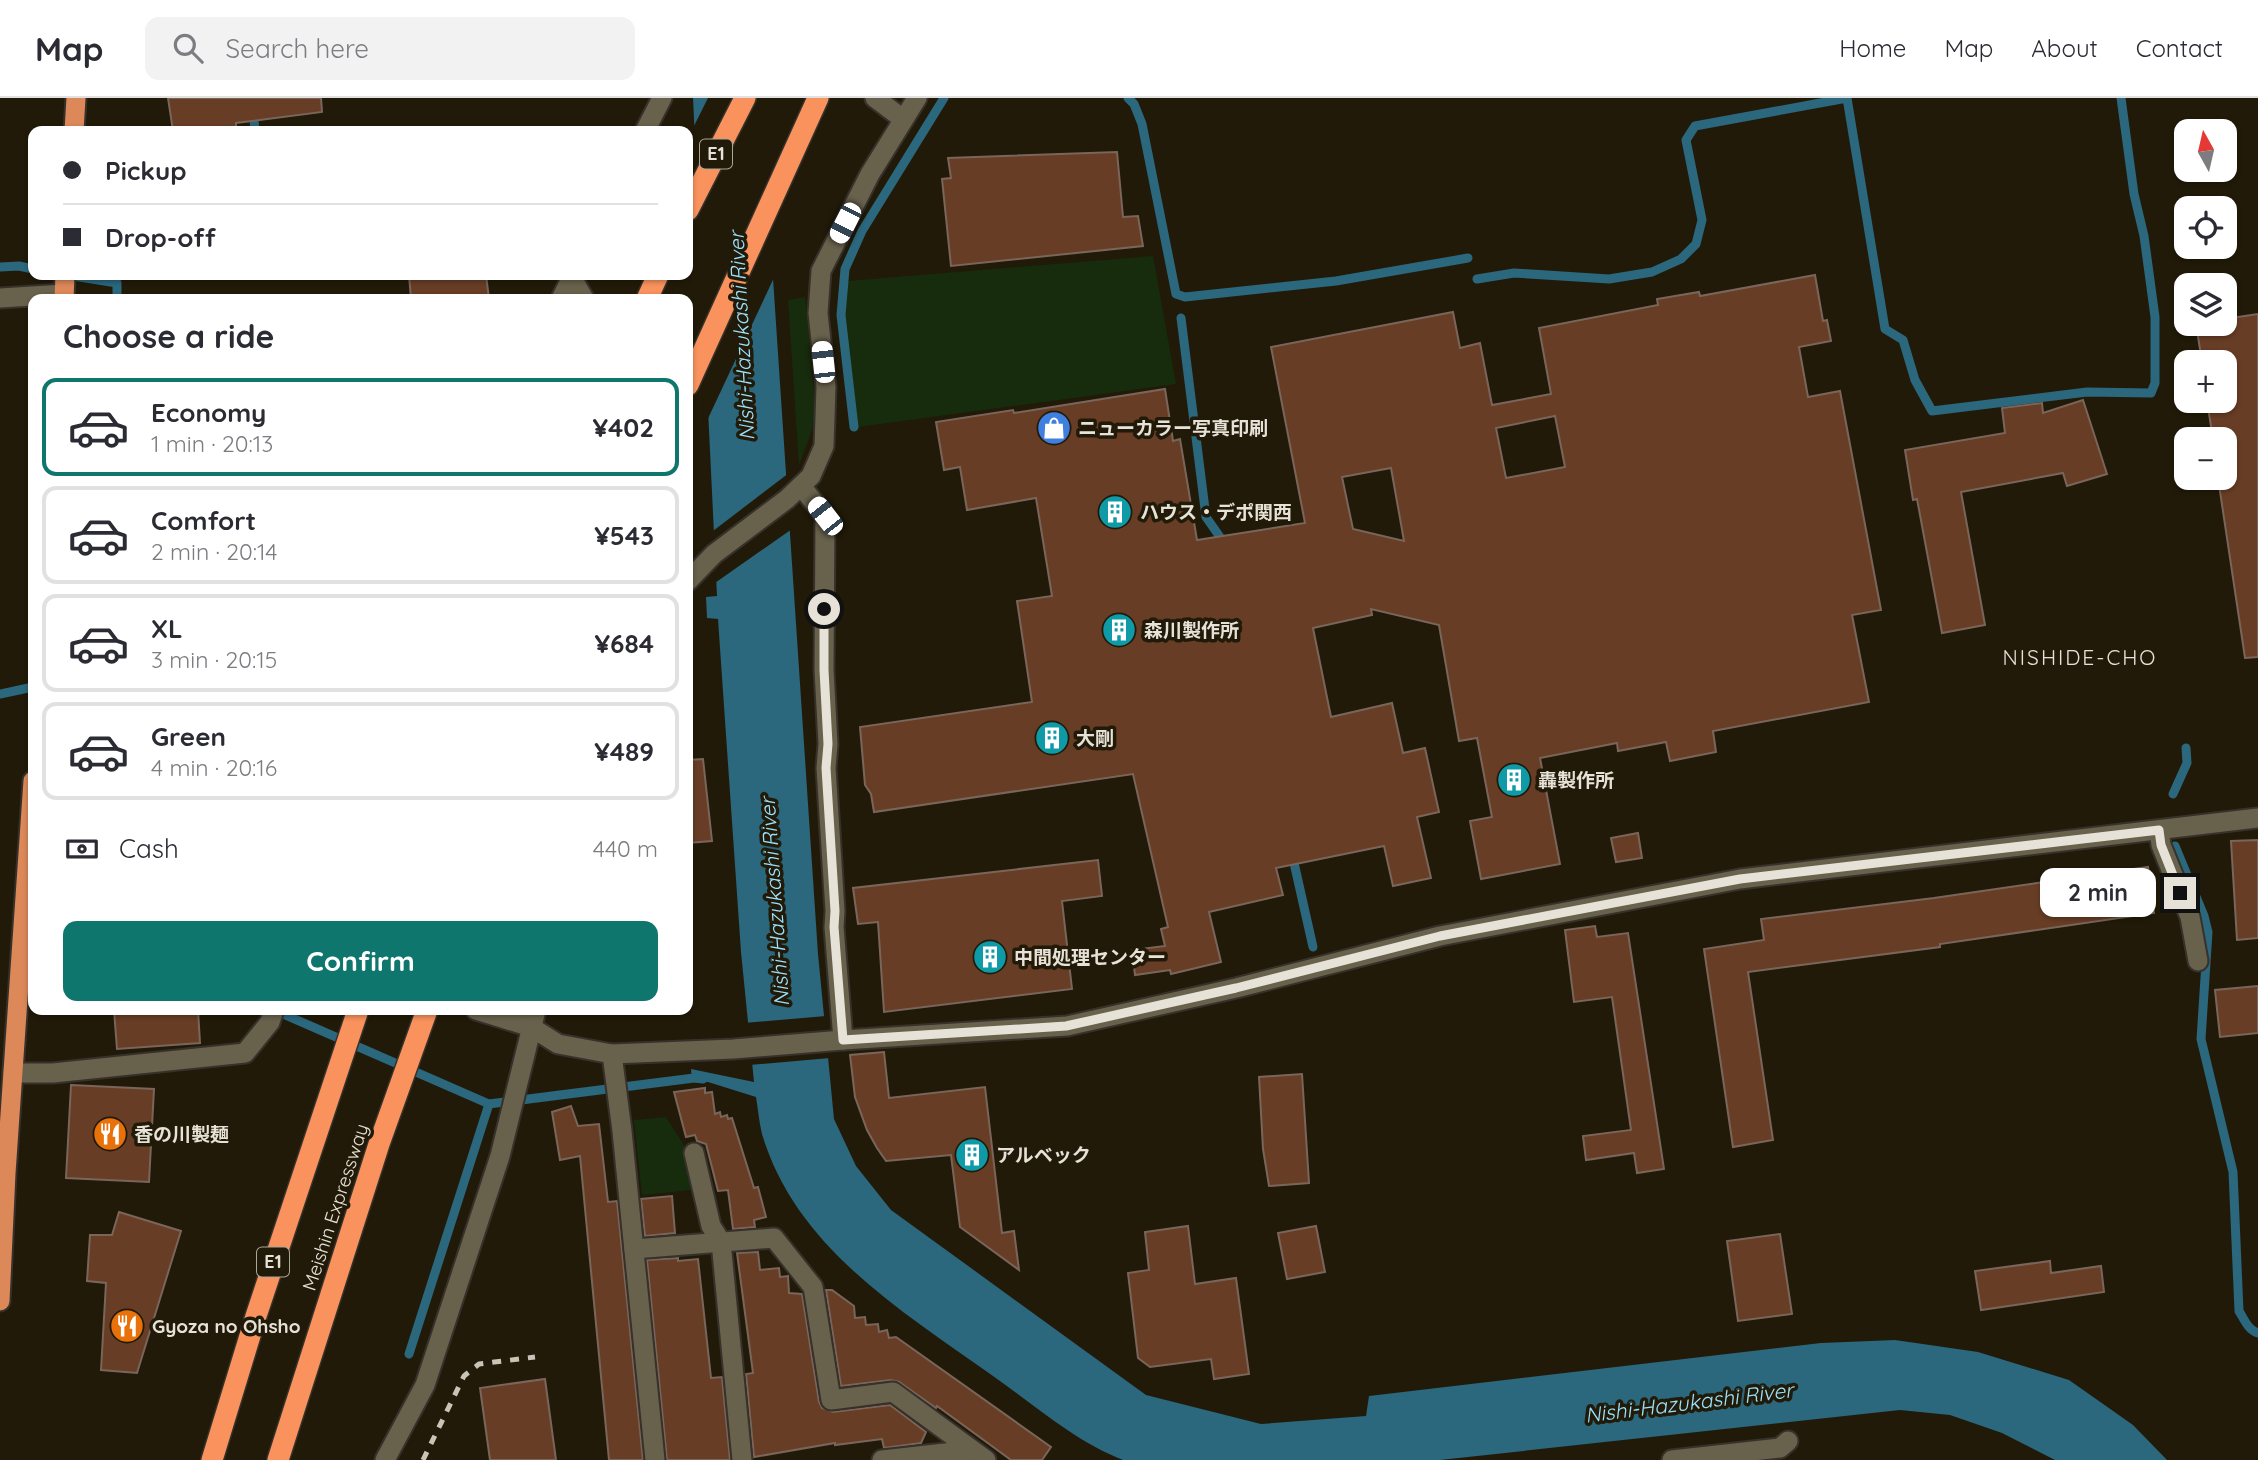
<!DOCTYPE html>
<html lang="en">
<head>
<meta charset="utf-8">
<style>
  body { margin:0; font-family:Quicksand,"Noto Sans JP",sans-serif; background:#f2f2f3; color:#2b2b33; height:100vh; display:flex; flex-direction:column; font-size:26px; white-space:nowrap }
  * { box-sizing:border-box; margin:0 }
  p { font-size:23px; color:#7c7c81 }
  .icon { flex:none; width:38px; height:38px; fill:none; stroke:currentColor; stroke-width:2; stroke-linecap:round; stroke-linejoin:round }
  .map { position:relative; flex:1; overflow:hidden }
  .sheet { position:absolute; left:28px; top:196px; width:665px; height:721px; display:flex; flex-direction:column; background:#fff; border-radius:14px; box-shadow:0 2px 5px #0004 }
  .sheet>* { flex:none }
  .hud { position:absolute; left:28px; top:28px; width:665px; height:154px; border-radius:14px; box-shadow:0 2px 5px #0004; display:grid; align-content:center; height:154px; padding:0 35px; background:#fff }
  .needle { width:46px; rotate:352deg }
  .fabs { position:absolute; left:2174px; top:21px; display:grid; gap:14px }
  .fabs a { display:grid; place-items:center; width:63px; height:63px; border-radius:14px; background:#fff; box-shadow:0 2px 5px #0004; font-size:35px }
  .end { position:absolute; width:32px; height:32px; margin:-16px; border:9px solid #e7e2d7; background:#111; box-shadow:0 0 0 4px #111 }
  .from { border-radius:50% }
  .bubble { position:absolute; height:49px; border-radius:14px; background:#fff; box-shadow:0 2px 5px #0004; font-size:23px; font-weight:800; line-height:49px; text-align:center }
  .car { position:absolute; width:21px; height:42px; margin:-21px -10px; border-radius:9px; box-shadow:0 0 5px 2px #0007; background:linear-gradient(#fff 24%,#345 0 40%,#fff 0 76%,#345 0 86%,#fff 0) }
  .hud b { display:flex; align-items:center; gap:24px; height:66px; font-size:26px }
  .hud b+b { border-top:2px solid #e1e1e2 }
  .hud i { width:18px; height:18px; background:#2b2b33 }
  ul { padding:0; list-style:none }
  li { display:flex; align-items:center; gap:21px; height:98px; margin:0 14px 10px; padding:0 21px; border:4px solid #e1e1e2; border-radius:14px }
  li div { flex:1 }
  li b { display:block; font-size:26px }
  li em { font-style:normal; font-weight:800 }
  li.active { border-color:#0f766e }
  li>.icon { width:63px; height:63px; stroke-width:1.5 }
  h2 { padding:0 35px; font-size:32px; line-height:84px }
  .pay { display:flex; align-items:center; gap:18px; height:77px; padding:0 35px; font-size:26px }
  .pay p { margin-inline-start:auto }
  .cta { display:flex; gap:14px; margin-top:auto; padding:14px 35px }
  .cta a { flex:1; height:80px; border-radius:14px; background:#0f766e; color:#fff; font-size:28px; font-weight:800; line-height:80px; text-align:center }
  header { display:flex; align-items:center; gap:42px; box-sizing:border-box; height:98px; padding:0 35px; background:#fff; border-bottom:2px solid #e1e1e2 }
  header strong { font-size:33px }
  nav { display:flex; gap:38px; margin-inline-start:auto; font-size:24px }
  .search { width:490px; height:63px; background:#f2f2f3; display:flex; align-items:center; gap:18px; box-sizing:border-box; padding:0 24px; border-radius:14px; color:#7c7c81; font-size:26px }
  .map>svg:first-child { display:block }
  .green { fill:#172c0c }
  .water { fill:#2b677d }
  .pier { fill:#211a08 }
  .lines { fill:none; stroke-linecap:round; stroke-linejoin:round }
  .stream { stroke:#2b677d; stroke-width:9 }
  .building { fill:#683d25; stroke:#7a655a; stroke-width:2; fill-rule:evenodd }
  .minor-casing { stroke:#36312b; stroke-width:23 }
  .tertiary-casing { stroke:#36312b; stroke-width:23 }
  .trunk-casing { stroke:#36312b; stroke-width:23 }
  .motorway-casing { stroke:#36312b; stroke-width:24 }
  .minor { stroke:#68614c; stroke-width:19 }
  .tertiary { stroke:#68614c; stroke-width:19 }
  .trunk { stroke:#dc8859; stroke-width:19 }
  .motorway { stroke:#f9925c; stroke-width:21 }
  .rail { stroke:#c9c4b8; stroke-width:5; stroke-dasharray:9 9; stroke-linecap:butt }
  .route { stroke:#e7e2d7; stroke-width:9 }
  .labels { text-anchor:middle; stroke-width:7; stroke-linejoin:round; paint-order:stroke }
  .shield { fill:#211a08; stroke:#aca699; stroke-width:2 }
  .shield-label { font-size:18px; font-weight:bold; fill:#e7e2d7 }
  .poi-label { font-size:19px; font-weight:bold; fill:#e7e2d7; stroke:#211a08; text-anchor:start }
  .street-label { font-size:19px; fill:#e7e2d7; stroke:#211a08 }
  .water-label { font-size:21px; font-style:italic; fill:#9be2fe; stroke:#211a08 }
  .neighbourhood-label { font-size:21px; letter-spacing:2px; fill:#e7e2d7; stroke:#211a08 }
</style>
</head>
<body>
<header>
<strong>Map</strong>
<div class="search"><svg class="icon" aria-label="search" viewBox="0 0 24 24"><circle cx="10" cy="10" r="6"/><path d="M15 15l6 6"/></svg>Search here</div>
<nav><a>Home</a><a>Map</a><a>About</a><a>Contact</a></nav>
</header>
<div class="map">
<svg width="2258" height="1362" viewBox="0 0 2258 1362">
  <rect width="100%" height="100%" fill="#211a08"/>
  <g class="green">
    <polygon points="1153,158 1176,286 858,329 843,219 848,183"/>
    <polygon points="805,199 816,315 812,332 799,367 788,202"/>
    <polygon points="666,1019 687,1052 691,1092 642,1097 634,1022"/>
  </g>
  <path class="water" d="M 693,0 L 761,0 L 818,856 L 834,1021 L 856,1068 L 891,1112 L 1146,1297 L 1261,1326 L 1366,1318 L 1369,1298 L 1821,1245 L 1895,1242 L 1978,1254 L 2069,1282 L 2133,1327 L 2167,1362 L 2055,1362 L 2002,1335 L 1950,1317 L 1900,1312 L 1440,1362 L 1123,1362 C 1076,1344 1034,1307 993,1278 C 902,1213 796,1150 762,1036 C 759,1024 758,1011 756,999 L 708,984 L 692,983 L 691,971 L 754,984 L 741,854 L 718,521 L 707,520 L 706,499 L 717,498 Z"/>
  <g class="pier">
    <polygon points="708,0 765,0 778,171 704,329 691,34"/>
    <polygon points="789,375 792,431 712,487 709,436"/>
    <polygon points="826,918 830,960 749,967 744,925"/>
  </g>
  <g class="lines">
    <g class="stream">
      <polyline points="252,0 255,33"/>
      <polyline points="1128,0 1134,6 1142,26 1176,196 1185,199 1336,183 1468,160"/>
      <polyline points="0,169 19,168 33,171"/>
      <polyline points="67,177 117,185 117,201"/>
      <polyline points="1477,181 1514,175 1609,181 1652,174 1681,161 1696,146 1702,122 1686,42 1695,28 1847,0 1885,231 1903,242 1915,282 1932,313 2087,294 2151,295 2155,285 2155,219 2144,138 2134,96 2121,0"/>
      <polyline points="1181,220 1206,419 1220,439 1224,449"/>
      <polyline points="854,329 841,217 845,171 862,133 944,0"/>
      <polyline points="0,596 33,589"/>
      <polyline points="2173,696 2187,665 2186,650"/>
      <path d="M 2175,748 L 2204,818 L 2208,834 L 2201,941 L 2233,1074 L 2239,1213 C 2244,1221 2248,1232 2258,1235"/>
      <polyline points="1292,756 1313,849"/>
      <polyline points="274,912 489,1006"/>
      <polyline points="409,1256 489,1006 694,980 703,981"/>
    </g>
  </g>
  <g class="building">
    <polygon points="168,0 321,0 322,14 236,25 236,33 173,33"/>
    <polygon points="1117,54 1123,119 1138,118 1143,148 951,168 942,81 951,80 948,60"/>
    <polygon points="409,177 486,177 489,201 411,201"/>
    <path d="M 1815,177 L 1823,223 L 1827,222 L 1831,243 L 1799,249 L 1808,299 L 1840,293 L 1881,512 L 1852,517 L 1869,604 L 1713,633 L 1716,654 L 1670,663 L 1666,644 L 1618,653 L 1617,645 L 1540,660 L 1560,766 L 1481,781 L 1470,723 L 1492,719 L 1477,640 L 1459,643 L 1439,527 L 1371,511 L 1372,517 L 1313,530 L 1331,619 L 1392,605 L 1403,655 L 1425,650 L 1439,714 L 1417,719 L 1431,780 L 1393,788 L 1384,748 L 1276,770 L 1283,797 L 1209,814 L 1221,864 L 1171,876 L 1170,872 L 1135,877 L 1132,852 L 1165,848 L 1161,831 L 1168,829 L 1133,676 L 874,714 L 871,696 L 865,687 L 860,629 L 1032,604 L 1017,503 L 1052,498 L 1036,400 L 967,412 L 960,369 L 944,372 L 936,324 L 1013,312 L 1014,315 L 1165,291 L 1173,343 L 1180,341 L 1197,442 L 1305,425 L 1271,249 L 1453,214 L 1460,250 L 1480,245 L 1492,307 L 1551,296 L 1539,230 L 1658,207 L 1657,201 L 1699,194 L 1700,198 ZM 1555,318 L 1565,369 L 1506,380 L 1496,330 ZM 1391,370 L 1404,443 L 1353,431 L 1342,379 Z"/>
    <polygon points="2258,216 2258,559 2245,560 2218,380 2224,380 2224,341 2213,341 2207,303 2224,303 2224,264 2202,264 2196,226 2224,226 2224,221"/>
    <polygon points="2083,302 2107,376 2067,388 2063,375 1961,394 1985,527 1942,535 1917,401 1913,402 1905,352 2005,335 2002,310 2042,305 2043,315"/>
    <polygon points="703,661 712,743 688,745 688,662"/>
    <polygon points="1638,735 1642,760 1616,764 1611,740"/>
    <polygon points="2258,742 2258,840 2237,842 2231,743"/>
    <polygon points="1098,762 1102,798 1062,803 1072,891 884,914 878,824 858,826 853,790"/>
    <polygon points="2148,769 2154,815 1940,846 1940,849 1748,874 1773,1042 1733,1049 1704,851 1764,842 1761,821 1934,800"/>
    <polygon points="1595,828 1597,839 1628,835 1664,1071 1637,1075 1634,1055 1586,1062 1583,1038 1631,1032 1612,899 1574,904 1565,832"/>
    <polygon points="2258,888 2258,935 2220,939 2215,892"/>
    <polygon points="114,912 198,912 200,945 117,951"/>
    <polygon points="884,954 889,1000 985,989 1002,1135 1014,1133 1019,1172 960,1129 951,1057 886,1063 877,1050 867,1032 855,999 850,957"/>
    <polygon points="1302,976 1309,1085 1269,1088 1263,1051 1259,979"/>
    <polygon points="71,987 154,991 149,1084 66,1080"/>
    <polygon points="705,990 705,995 712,994 715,1016 720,1014 721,1019 727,1017 728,1021 732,1020 754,1090 758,1089 766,1119 754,1122 755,1129 733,1131 728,1092 718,1093 706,1046 697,1043 695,1037 686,1039 674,994"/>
    <polygon points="571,1008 578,1028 599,1026 608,1104 617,1103 643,1362 609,1362 580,1058 560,1062 552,1014"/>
    <polygon points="672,1098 675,1135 645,1138 641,1101"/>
    <polygon points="119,1114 181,1133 137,1275 101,1272 106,1185 87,1183 90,1137 112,1137"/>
    <polygon points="1188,1128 1195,1186 1236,1180 1249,1276 1214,1281 1211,1261 1150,1269 1138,1260 1128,1175 1149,1172 1145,1134"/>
    <polygon points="1316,1128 1325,1174 1287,1181 1278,1135"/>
    <polygon points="1780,1136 1792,1216 1738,1223 1727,1143"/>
    <polygon points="758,1154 760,1172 779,1170 780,1179 788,1178 789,1195 802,1196 819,1304 822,1310 833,1314 890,1307 926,1334 921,1345 884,1350 882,1341 835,1347 835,1345 754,1359 746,1276 753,1275 737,1155"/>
    <polygon points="678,1160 678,1163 698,1161 711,1280 722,1279 730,1362 667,1362 647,1162"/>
    <polygon points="2050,1163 2051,1175 2101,1168 2104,1194 1981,1212 1975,1173"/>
    <polygon points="826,1192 832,1192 854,1208 855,1220 865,1219 866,1227 878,1226 879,1234 887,1232 889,1240 896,1239 1051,1349 1042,1362 1011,1362 937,1308 936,1310 899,1284 891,1282 841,1288"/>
    <polygon points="545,1281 556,1362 490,1362 480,1290"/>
  </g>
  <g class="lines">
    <g class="minor-casing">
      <g id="minor">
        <polyline points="875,0 903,21"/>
        <polyline points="645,33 662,0"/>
        <polyline points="572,180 584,201"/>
        <polyline points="0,200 64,196"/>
        <polyline points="561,201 573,177"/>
        <polyline points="801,388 825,418 824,572 828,646 826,670 835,813 834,829 843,942"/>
        <polyline points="2159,732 2161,747 2190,819 2198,863"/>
        <polyline points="476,912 531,929 558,946 612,956 733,951 843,942 1067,928 1236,890 1440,838 1740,781 2258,720"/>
        <polyline points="612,956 622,1033 655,1362"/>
        <polyline points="13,975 53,975 245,955 270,924 274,912"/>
        <polyline points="694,1055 711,1128 721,1144 742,1362"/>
        <polyline points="634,1151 774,1140 813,1189 831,1302 893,1294 986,1362"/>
        <polyline points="882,1362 972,1352"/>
        <polyline points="1672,1362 1780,1350 1788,1343"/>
      </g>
    </g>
    <g class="tertiary-casing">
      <g id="tertiary">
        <polyline points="688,483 714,456 787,401 811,378 824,348 826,289 818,215 821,173 870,76 917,0"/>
        <polyline points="385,1362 425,1287 500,1058 536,912"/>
      </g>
    </g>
    <g class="trunk-casing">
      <g id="trunk">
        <polyline points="74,33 76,0"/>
        <polyline points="64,201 65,177"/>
        <polyline points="0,1203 6,1075 33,683"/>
      </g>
    </g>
    <g class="motorway-casing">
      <g id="motorway">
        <polyline points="688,112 745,0"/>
        <polyline points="647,201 658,177"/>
        <polyline points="688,287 818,0"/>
        <polyline points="212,1362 256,1218 358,912"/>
        <polyline points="278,1362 379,1046 427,912"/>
      </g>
    </g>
    <use href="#minor" class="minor"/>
    <use href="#tertiary" class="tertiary"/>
    <use href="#trunk" class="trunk"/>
    <use href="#motorway" class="motorway"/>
    <polyline class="rail" points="423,1362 464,1278 479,1266 535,1259"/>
  </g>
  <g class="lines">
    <polyline class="route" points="824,511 824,572 828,646 826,670 835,813 834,829 843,942 1066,928 1236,890 1440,838 1740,781 2159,732 2161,747 2180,795"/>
  </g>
  <defs>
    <g id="shop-disc" transform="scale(1.75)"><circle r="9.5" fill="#3f7fe0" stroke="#211a08"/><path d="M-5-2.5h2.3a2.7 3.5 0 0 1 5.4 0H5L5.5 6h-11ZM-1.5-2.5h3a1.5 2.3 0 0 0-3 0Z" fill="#fff"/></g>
    <g id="building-disc" transform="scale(1.75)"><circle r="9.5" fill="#0f9aa8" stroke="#211a08"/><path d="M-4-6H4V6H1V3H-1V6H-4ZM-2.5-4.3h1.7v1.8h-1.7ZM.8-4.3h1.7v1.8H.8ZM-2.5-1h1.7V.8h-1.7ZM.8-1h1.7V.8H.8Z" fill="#fff"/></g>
    <g id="restaurant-disc" transform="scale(1.75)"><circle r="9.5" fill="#e8710a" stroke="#211a08"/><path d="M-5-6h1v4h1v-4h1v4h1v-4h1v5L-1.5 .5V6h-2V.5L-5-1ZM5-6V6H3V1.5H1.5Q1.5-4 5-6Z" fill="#fff"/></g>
  </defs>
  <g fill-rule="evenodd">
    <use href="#shop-disc" x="1054" y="330"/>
    <use href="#building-disc" x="1115" y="414"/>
    <use href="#building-disc" x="1119" y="532"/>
    <use href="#building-disc" x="1052" y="640"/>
    <use href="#building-disc" x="1514" y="682"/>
    <use href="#building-disc" x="990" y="859"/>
    <use href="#restaurant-disc" x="110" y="1036"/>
    <use href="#building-disc" x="972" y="1057"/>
    <use href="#restaurant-disc" x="127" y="1228"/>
  </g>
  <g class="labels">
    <g class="shield">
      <rect x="700" y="41.5" width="32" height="29" rx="5"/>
      <rect x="257" y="1149.5" width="32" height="29" rx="5"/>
    </g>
    <g class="shield-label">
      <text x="716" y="62">E1</text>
      <text x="273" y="1170">E1</text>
    </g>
    <g class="poi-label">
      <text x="1078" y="337">ニューカラー写真印刷</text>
      <text x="1140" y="421">ハウス・デポ関西</text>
      <text x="1144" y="539">森川製作所</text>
      <text x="1076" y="647">大剛</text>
      <text x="1538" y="689">轟製作所</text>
      <text x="1014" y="866">中間処理センター</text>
      <text x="134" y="1043">香の川製麺</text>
      <text x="996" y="1064">アルベック</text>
      <text x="152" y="1235">Gyoza no Ohsho</text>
    </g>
    <g class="street-label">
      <text transform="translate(335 1109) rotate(-72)" y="7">Meishin Expressway</text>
    </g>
    <g class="water-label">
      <text transform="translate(742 238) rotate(-93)" y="7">Nishi-Hazukashi River</text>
      <text transform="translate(775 804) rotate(-94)" y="7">Nishi-Hazukashi River</text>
      <text transform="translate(1689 1305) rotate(-7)" y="7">Nishi-Hazukashi River</text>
    </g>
    <g class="neighbourhood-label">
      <text x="2080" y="567">NISHIDE-CHO</text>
    </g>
  </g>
</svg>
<div class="fabs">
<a><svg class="needle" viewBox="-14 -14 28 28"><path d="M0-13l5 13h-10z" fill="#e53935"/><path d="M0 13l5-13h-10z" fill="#7c7c81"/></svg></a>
<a><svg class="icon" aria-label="locate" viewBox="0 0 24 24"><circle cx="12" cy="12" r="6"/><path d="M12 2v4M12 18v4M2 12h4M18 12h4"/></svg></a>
<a><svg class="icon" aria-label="layers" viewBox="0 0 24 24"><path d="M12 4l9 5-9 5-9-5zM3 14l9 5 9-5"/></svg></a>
<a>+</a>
<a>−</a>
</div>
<i class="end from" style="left:824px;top:511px"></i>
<i class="end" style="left:2180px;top:795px"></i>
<div class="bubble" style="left:2040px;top:770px;width:116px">2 min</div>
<i class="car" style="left:845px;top:125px;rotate:207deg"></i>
<i class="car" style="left:823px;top:264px;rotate:354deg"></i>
<i class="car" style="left:825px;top:418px;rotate:322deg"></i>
<div class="hud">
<b><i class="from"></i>Pickup</b>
<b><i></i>Drop-off</b>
</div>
<section class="sheet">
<h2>Choose a ride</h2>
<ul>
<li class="active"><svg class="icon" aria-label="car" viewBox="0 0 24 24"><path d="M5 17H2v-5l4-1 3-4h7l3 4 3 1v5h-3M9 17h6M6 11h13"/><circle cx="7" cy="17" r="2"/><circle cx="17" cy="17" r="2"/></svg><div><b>Economy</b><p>1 min · 20:13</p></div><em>¥402</em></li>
<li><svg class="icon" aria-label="car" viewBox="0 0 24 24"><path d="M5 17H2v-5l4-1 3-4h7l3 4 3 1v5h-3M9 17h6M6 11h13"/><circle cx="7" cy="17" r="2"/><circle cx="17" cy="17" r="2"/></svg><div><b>Comfort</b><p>2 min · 20:14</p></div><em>¥543</em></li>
<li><svg class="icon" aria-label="car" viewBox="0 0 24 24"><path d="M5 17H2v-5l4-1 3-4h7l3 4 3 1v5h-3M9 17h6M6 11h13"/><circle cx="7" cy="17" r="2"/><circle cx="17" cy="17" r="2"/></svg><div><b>XL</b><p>3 min · 20:15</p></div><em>¥684</em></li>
<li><svg class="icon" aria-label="car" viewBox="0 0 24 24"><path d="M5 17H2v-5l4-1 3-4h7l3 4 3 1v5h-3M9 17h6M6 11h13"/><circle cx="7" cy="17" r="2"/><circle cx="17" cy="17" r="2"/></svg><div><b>Green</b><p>4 min · 20:16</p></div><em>¥489</em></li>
</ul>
<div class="pay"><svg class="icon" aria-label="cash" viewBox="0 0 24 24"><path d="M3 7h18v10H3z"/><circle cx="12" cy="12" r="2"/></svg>Cash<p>440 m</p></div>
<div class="cta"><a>Confirm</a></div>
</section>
</div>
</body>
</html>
